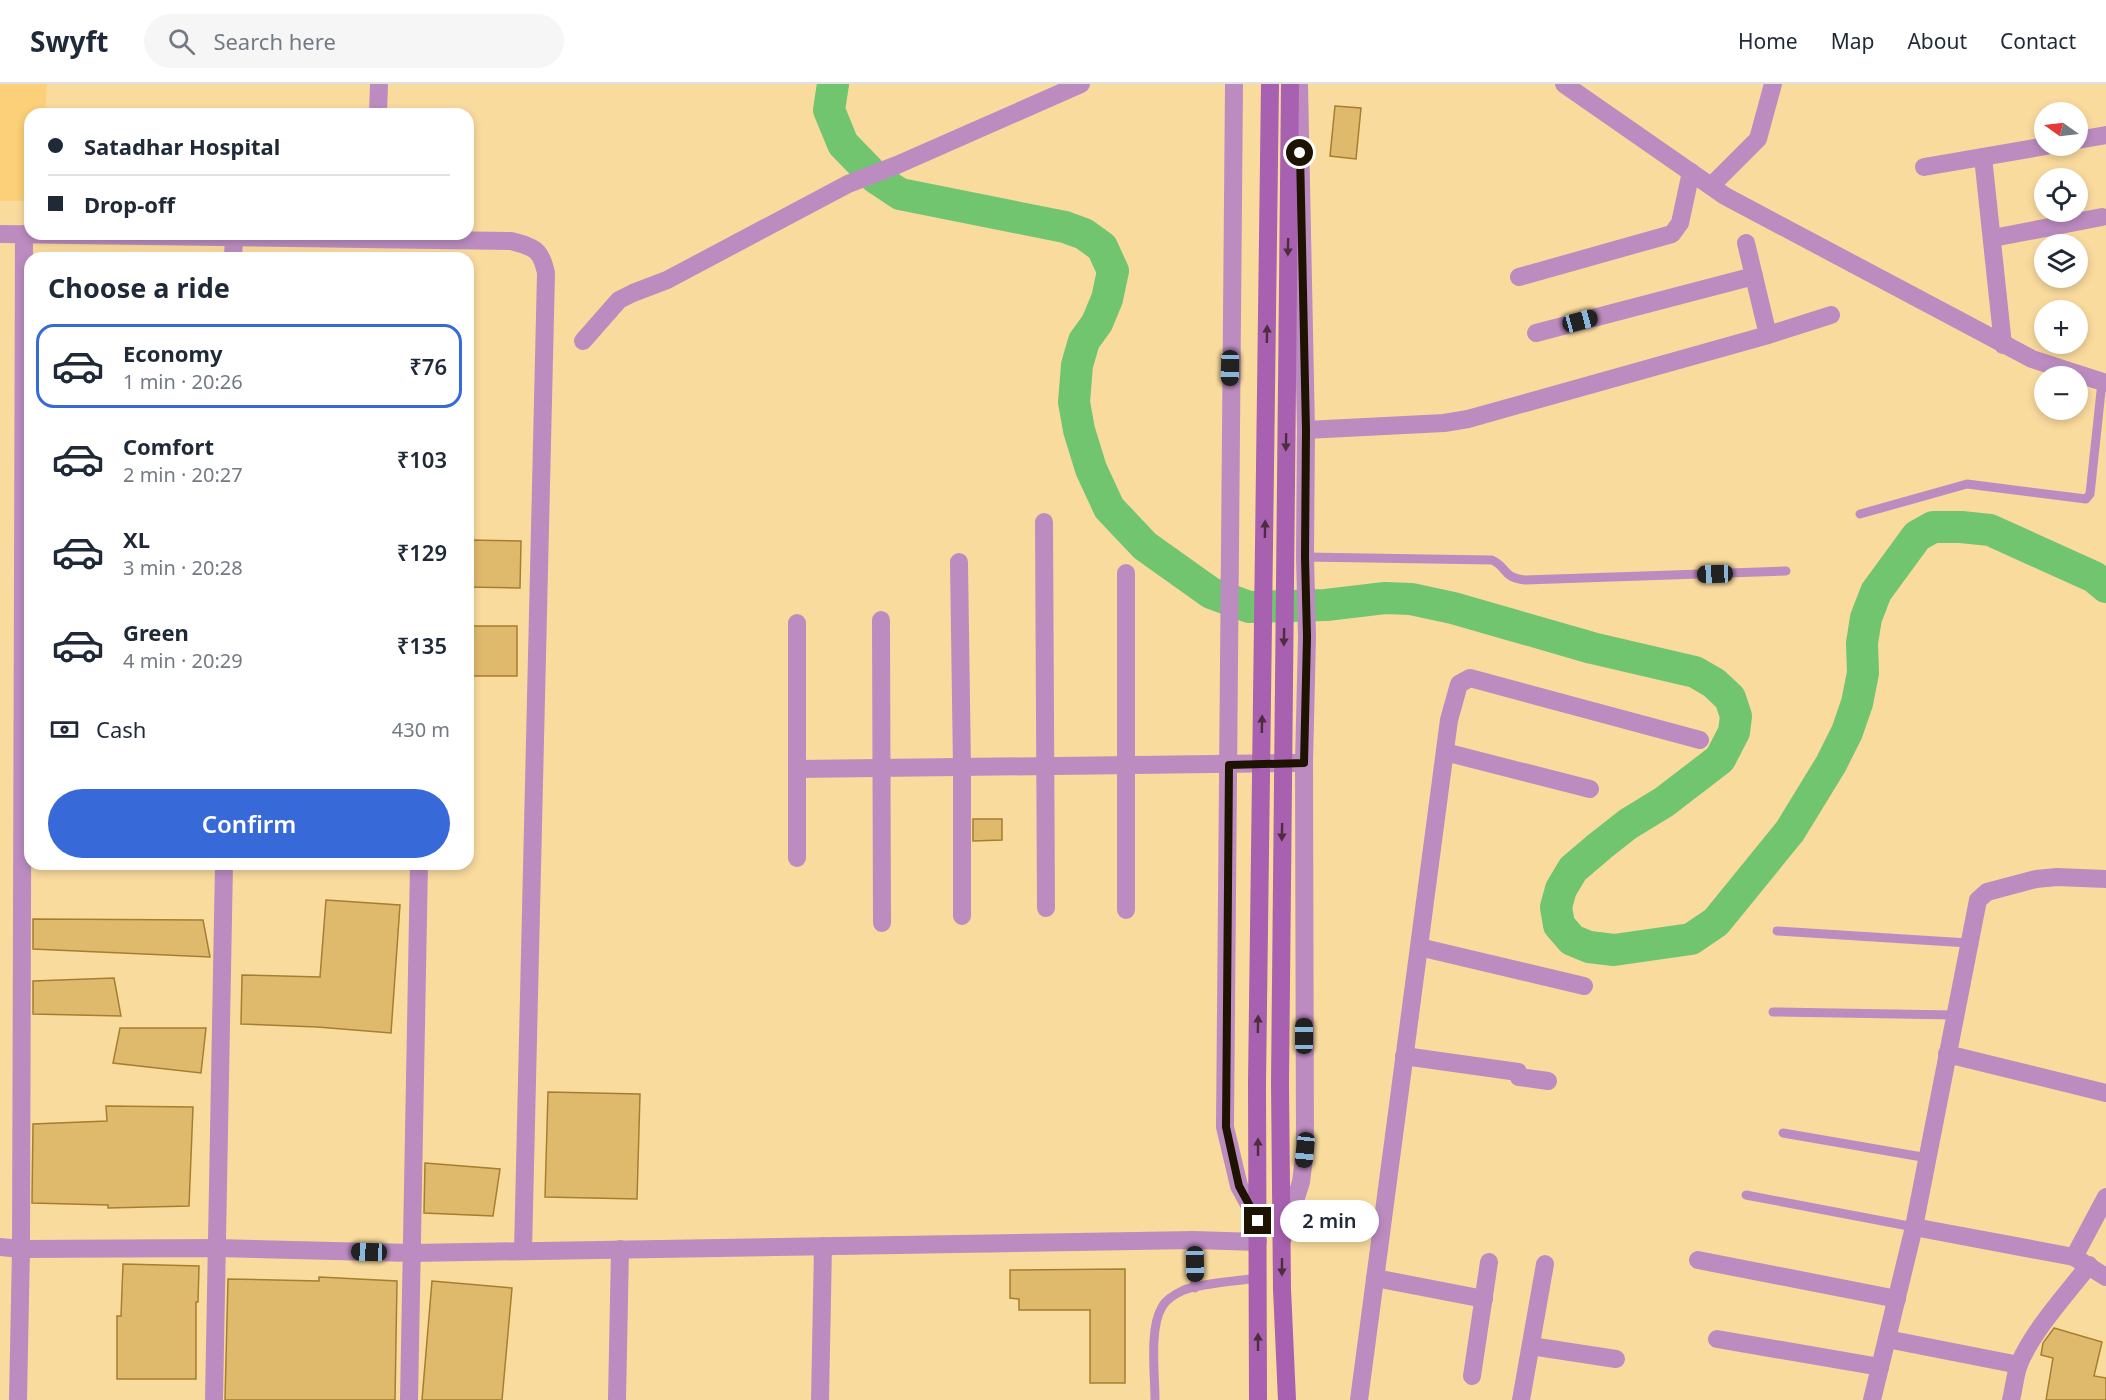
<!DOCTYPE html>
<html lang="en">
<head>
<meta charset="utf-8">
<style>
  body { margin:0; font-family:"Noto Sans",sans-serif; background:#f6f6f7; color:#1f2937; height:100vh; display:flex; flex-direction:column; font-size:22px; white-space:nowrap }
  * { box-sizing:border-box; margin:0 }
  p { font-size:20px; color:#747a83 }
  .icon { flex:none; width:33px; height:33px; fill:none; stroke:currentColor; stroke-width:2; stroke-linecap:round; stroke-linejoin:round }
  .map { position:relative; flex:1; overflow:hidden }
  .drawer { position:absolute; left:24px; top:168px; width:450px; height:618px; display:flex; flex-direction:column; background:#fff; border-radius:18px; box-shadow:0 3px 9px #0003 }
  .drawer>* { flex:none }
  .hud { position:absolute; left:24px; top:24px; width:450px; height:132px; border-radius:18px; box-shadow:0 3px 9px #0003; display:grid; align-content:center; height:132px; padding:0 24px; background:#fff }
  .needle { width:39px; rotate:284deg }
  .tools { position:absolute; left:2034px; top:18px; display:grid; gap:12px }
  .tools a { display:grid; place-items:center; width:54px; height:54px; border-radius:50%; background:#fff; box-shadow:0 3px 9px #0003; font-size:30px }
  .end { position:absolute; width:27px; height:27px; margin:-14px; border:8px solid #1e1300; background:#fff; box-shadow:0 0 0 3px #fff }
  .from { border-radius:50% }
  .bubble { position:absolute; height:42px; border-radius:21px; background:#fff; box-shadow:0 3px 9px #0003; font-size:20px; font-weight:600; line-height:42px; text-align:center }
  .car { position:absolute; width:18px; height:36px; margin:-18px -9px; border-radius:8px; box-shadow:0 0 4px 2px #0007; background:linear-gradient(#222 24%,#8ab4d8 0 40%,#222 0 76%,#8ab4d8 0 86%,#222 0) }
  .hud b { display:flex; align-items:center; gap:21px; height:57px; font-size:22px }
  .hud b+b { border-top:2px solid #e0e1e3 }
  .hud i { width:15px; height:15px; background:#1f2937 }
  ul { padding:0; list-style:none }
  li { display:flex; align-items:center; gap:18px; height:84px; margin:0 12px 9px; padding:0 12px; border:3px solid transparent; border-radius:18px }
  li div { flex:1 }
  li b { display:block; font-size:22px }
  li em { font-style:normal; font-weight:600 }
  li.current { border-color:#3769d9 }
  li>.icon { width:54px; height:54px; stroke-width:1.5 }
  h2 { padding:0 24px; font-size:27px; line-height:72px }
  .pay { display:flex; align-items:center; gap:15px; height:66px; padding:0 24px; font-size:22px }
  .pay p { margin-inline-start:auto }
  .button { display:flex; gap:12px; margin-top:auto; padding:12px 24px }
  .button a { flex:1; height:69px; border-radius:36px; background:#3769d9; color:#fff; font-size:24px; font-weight:600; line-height:69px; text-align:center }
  header { display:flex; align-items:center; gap:36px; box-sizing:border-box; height:84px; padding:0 30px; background:#fff; border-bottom:2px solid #e0e1e3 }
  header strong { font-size:28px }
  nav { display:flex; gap:33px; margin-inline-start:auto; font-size:21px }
  .search { width:420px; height:54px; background:#f6f6f7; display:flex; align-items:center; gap:15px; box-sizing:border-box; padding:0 21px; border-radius:33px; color:#747a83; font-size:22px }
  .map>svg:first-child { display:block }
  .built { fill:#fbd079 }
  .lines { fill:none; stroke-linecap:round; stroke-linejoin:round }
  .river { stroke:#71c56f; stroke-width:32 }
  .building { fill:#e0ba6c; stroke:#a47f2f; stroke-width:1.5 }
  .lane { stroke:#bc8cc1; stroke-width:9 }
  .street { stroke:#bc8cc1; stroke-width:18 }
  .secondary { stroke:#a861b0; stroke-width:18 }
  .secondary-bridge { stroke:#a861b0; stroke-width:18 }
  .oneway { fill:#4e2e3e }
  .route { stroke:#1e1300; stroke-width:8 }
</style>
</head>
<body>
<header>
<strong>Swyft</strong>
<div class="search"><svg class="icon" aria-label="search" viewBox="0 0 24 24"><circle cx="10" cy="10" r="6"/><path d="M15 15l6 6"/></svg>Search here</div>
<nav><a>Home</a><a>Map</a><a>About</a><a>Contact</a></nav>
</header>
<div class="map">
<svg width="2106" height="1316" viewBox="0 0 2106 1316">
  <rect width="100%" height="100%" fill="#fadb9e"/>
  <polygon class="built" points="0,0 47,0 45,30 30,30 30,117 0,117"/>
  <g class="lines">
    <polyline class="river" points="833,0 829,26 843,60 876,94 900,110 1065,143 1084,150 1102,163 1113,187 1107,215 1097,239 1084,257 1077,281 1074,318 1079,346 1091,385 1109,424 1145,462 1211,509 1249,523 1326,521 1385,514 1411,515 1453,524 1592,564 1695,588 1714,599 1730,614 1736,632 1734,648 1720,675 1664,718 1628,740 1600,762 1573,785 1561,805 1556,823 1559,841 1572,856 1589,863 1614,866 1691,855 1716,838 1790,747 1831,680 1847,648 1857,619 1863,589 1862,559 1866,534 1876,508 1917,452 1933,443 1961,443 1990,446 2094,493 2106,503"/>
  </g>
  <g class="building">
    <polygon points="1335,22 1361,24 1356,75 1330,72"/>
    <polygon points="468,456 521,457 520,504 468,503"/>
    <rect x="468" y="542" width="49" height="50"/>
    <polygon points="973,735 1002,735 1002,756 973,757"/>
    <polygon points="326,816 400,821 391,949 317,943 241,940 242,891 320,893"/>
    <polygon points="33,835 203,836 210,873 33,865"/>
    <polygon points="114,894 121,932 33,930 33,897"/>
    <polygon points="120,944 206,944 201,989 113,979"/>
    <polygon points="548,1008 640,1010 637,1115 545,1113"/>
    <polygon points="106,1022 193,1023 189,1122 108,1124 108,1121 32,1119 33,1040 107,1037"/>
    <polygon points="425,1079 500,1085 493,1132 424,1129"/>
    <polygon points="123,1180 199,1182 198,1218 196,1218 196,1295 117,1295 117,1232 121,1232"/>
    <polygon points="1125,1185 1125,1299 1090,1299 1090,1226 1019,1226 1019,1215 1010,1214 1010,1186"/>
    <polygon points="319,1193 397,1197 395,1316 225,1316 228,1195 319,1197"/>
    <polygon points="432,1197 512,1204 502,1316 422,1316"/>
    <polygon points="2054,1244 2102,1258 2094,1292 2106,1294 2106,1316 2046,1316 2053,1274 2041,1271 2043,1259"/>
  </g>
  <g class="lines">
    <g class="lane">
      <polyline points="1860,430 1967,400 2086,415 2090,410 2102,298"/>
      <path d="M 1305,473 L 1492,476 C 1508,483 1502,494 1525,496 L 1786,487"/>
      <polyline points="1777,847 1968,859"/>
      <polyline points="1773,928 1955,931"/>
      <polyline points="1783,1049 1928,1074"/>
      <polyline points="1746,1111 1914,1143"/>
      <polyline points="1194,1156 1195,1204"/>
      <path d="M 1155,1316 C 1155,1291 1149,1244 1162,1223 C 1166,1215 1175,1210 1184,1206 C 1201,1199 1238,1197 1258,1194"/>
    </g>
    <g class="street">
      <polyline points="1234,0 1225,1043 1239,1102 1258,1137"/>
      <polyline points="1564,0 1725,112 2032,275 2106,299"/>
      <polyline points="378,30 379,0"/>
      <polyline points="2078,56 2106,51"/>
      <polyline points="1983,73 2003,261"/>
      <polyline points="1924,83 2046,62"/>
      <polyline points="1711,102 1758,55 1773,0"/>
      <path d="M 0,150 L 511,157 C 534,163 541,165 546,189 L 523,1167"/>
      <polyline points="1993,154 2102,133"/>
      <polyline points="1746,159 1768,251"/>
      <polyline points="233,174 234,154"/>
      <polyline points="1519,193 1672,150 1680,139 1691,88"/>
      <polyline points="1536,249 1754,192"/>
      <polyline points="583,257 619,216 633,209 667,196 848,100 897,81 1081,0"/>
      <polyline points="1306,346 1444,339 1468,335 1768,251 1831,231"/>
      <polyline points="1044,438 1046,824"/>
      <polyline points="959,478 962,684 962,832"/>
      <polyline points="881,536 882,839"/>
      <polyline points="797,539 797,774"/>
      <polyline points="1445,668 1590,705"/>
      <polyline points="797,685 1299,679"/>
      <polyline points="1126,826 1126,489"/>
      <polyline points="1419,863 1584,902"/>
      <polyline points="1947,970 2106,1009"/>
      <polyline points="1404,972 1518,988 1519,993 1548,997"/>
      <polyline points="1914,1143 2074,1173 2106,1193"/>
      <polyline points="1283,1154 1301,1098 1305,1066 1304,679 1307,553 1305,473 1306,346 1299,0"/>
      <polyline points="0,1163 21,1165 218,1164 412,1169 1194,1156 1258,1158"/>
      <polyline points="2074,1173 2106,1113"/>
      <polyline points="1698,1176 1897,1215"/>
      <polyline points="1375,1194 1484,1215"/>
      <polyline points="1717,1255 1880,1283"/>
      <polyline points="1887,1255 2019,1281"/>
      <polyline points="1531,1262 1616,1275"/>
      <polyline points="1472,1292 1489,1178"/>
      <polyline points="18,1316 21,1165 24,150"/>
      <polyline points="214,1316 224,780"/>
      <polyline points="409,1316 419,780"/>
      <polyline points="617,1316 620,1165"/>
      <polyline points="820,1316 823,1162"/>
      <polyline points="1359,1316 1449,636 1459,600 1470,594 1700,656"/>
      <polyline points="1521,1316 1545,1180"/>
      <polyline points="1872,1316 1914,1143 1978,816 1987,808 2036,795 2057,793 2106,795"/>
      <path d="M 2011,1316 C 2014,1304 2015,1291 2019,1280 C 2034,1245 2066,1211 2089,1181"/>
    </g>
    <g class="secondary">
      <polyline points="1257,999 1258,1316"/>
      <polyline points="1280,999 1282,1205 1287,1316"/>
    </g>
    <g class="secondary-bridge">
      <polyline points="1257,999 1270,0"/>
      <polyline points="1280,999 1290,0"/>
    </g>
  </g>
  <defs><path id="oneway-solid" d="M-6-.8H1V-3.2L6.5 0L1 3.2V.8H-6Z" transform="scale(1.5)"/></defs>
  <g class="oneway">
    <use href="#oneway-solid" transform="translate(1288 163) rotate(91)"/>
    <use href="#oneway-solid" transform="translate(1267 250) rotate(-89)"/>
    <use href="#oneway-solid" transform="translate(1286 358) rotate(91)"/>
    <use href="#oneway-solid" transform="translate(1265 445) rotate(-89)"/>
    <use href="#oneway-solid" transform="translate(1284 553) rotate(91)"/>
    <use href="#oneway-solid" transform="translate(1262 640) rotate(-89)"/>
    <use href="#oneway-solid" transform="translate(1282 748) rotate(91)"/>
    <use href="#oneway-solid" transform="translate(1258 940) rotate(-89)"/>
    <use href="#oneway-solid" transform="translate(1258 1063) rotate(-90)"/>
    <use href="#oneway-solid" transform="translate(1282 1183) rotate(90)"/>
    <use href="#oneway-solid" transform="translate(1258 1258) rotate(-90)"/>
  </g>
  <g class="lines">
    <polyline class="route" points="1258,1137 1239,1102 1226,1043 1229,681 1304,679 1307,553 1305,473 1306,346 1300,69"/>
  </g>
</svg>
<div class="tools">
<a><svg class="needle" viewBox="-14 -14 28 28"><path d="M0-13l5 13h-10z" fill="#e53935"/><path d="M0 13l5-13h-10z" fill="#747a83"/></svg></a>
<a><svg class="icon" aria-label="locate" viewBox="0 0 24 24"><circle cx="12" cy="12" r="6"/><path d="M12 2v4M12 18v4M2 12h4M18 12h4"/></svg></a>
<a><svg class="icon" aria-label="layers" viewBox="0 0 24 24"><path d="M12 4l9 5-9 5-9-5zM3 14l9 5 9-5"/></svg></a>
<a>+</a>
<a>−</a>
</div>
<i class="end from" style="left:1300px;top:69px"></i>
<i class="end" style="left:1258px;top:1137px"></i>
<div class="bubble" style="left:1280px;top:1116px;width:99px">2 min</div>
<i class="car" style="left:1580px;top:237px;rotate:75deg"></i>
<i class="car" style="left:1230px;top:284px;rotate:181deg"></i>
<i class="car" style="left:1715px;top:490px;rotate:268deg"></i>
<i class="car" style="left:1304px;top:952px;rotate:0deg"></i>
<i class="car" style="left:1305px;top:1066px;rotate:186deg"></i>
<i class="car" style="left:369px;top:1168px;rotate:272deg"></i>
<i class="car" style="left:1195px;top:1180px;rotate:179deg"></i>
<div class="hud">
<b><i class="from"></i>Satadhar Hospital</b>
<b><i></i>Drop-off</b>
</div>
<section class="drawer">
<h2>Choose a ride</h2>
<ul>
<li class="current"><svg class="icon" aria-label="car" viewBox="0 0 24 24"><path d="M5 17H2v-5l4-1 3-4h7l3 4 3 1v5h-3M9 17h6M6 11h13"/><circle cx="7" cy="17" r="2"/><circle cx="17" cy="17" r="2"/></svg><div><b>Economy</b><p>1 min · 20:26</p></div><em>₹76</em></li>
<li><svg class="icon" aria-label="car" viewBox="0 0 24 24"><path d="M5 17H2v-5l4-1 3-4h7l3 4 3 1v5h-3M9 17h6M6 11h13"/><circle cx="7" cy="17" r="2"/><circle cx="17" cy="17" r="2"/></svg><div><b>Comfort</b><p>2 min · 20:27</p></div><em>₹103</em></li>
<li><svg class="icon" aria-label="car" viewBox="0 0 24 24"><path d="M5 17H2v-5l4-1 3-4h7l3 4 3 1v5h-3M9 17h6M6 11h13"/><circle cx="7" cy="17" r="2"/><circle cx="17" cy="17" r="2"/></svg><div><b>XL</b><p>3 min · 20:28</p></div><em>₹129</em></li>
<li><svg class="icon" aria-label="car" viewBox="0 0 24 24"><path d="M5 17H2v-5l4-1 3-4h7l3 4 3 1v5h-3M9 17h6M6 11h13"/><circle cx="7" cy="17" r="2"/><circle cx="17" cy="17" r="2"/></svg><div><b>Green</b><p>4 min · 20:29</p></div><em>₹135</em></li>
</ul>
<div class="pay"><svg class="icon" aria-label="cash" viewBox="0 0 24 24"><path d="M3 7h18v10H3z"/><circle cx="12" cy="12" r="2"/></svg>Cash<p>430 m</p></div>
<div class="button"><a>Confirm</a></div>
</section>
</div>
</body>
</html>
